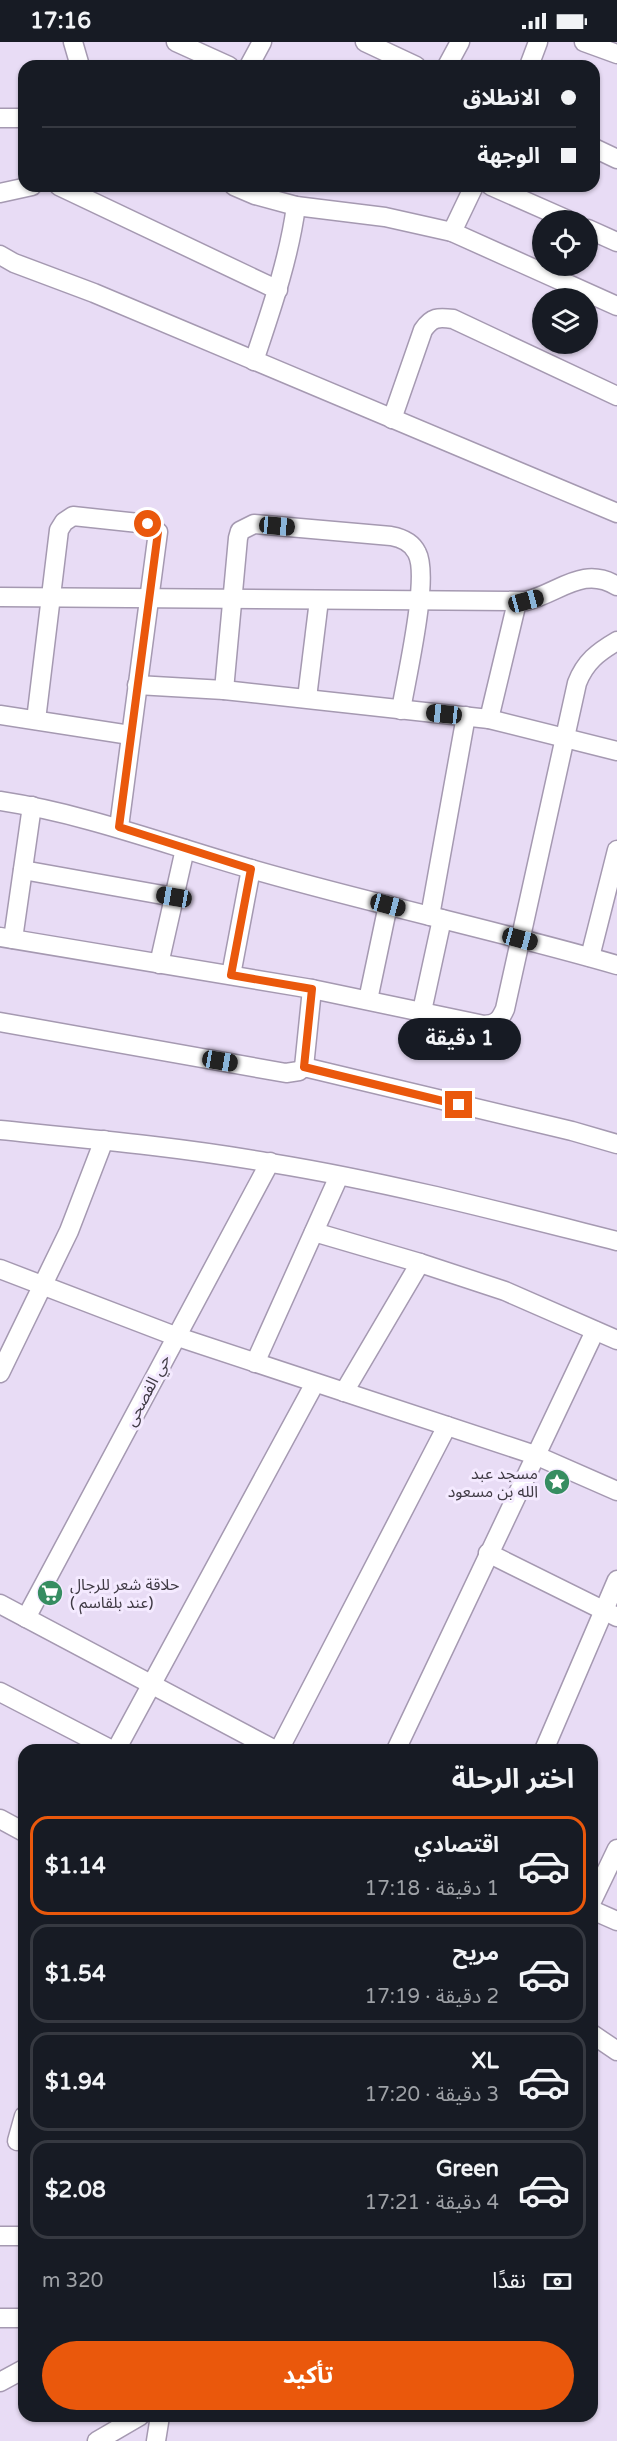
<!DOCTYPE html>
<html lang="ar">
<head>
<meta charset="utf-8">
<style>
  body { margin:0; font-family:"Varela Round","Noto Sans Arabic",sans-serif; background:#242831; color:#f1f3f6; direction:rtl; height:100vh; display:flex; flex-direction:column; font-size:22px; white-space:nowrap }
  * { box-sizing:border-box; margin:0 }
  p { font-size:20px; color:#9ea1a6 }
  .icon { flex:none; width:33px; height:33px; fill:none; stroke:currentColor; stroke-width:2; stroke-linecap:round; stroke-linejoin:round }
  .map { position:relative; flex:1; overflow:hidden; direction:ltr }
  .panel { position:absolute; left:18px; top:1702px; width:580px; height:678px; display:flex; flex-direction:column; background:#171b24; border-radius:18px; box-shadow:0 2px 4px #0004; direction:rtl }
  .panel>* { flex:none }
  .top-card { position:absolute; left:18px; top:18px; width:582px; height:132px; border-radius:18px; box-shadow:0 2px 4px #0004; direction:rtl; display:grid; align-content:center; height:132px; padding:0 24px; background:#171b24 }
  .buttons { position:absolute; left:532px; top:168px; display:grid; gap:12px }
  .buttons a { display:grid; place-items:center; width:66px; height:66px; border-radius:50%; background:#171b24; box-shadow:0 2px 4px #0004; font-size:30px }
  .end { position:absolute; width:27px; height:27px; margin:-14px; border:8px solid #ea580c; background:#fff; box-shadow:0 0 0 3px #fff }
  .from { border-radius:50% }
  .bubble { position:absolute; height:42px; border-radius:21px; background:#171b24; box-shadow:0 2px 4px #0004; font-size:20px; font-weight:700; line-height:42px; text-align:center; direction:rtl }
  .car { position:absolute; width:18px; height:36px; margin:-18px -9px; border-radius:8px; box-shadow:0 0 4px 2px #0007; background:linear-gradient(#222 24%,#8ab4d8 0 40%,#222 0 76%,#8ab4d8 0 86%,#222 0) }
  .top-card b { display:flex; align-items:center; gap:21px; height:57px; font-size:22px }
  .top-card b+b { border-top:2px solid #363941 }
  .top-card i { width:15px; height:15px; background:#f1f3f6 }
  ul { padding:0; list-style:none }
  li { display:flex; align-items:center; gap:18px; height:99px; margin:0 12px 9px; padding:0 12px; border:3px solid #363941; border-radius:18px }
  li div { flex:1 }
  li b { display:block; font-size:22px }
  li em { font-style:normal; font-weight:700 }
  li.selected { border-color:#ea580c }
  li>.icon { width:54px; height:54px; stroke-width:1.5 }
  h2 { padding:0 24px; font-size:27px; line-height:72px }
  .pay { display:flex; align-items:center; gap:15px; height:66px; padding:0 24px; font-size:22px }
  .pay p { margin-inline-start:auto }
  .button { display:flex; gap:12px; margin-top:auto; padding:12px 24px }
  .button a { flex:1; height:69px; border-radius:36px; background:#ea580c; color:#fff; font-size:24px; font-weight:700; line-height:69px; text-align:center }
  .status { display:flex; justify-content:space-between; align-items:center; height:42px; padding:0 30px; background:#171b24; direction:ltr }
  .status svg { height:16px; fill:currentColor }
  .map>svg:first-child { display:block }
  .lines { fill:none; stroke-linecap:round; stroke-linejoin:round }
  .street-casing { stroke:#a599b1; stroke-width:21 }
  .street { stroke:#fff; stroke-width:18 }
  .route { stroke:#ea580c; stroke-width:8 }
  .labels { text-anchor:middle; stroke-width:6; stroke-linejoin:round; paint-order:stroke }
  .street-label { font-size:16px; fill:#3f3a44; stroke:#f4eaff }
  .poi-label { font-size:16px; fill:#3f3a44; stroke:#f4eaff; text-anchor:end }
</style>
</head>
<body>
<div class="status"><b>17:16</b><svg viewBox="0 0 49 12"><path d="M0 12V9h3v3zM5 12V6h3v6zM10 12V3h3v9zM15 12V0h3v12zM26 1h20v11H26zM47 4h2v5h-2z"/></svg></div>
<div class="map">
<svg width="617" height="2399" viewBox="0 0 617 2399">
  <rect width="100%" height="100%" fill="#e8dcf5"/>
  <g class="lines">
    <g class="street-casing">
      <g id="street">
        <polyline points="73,0 80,24"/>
        <polyline points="176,0 229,24"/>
        <polyline points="365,0 416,24"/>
        <polyline points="584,0 617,12"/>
        <polyline points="249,24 262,0"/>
        <polyline points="447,24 460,0"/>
        <polyline points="529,24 538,0"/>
        <polyline points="0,76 24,76"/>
        <polyline points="594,106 617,117"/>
        <polyline points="59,144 278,248"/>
        <polyline points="234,144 255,153 296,164 385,175 452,190 617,264"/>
        <polyline points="491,144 568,178"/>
        <polyline points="0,151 32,144"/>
        <polyline points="588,187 617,200"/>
        <polyline points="452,190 474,144"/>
        <polyline points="0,213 14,221 94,251 617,471"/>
        <path d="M 254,319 C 271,268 289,217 296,164"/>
        <path d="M 392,377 L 423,288 C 432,275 438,275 453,277 L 617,354"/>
        <path d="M 0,555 L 526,559 C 559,551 583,523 617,544"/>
        <polyline points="137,643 224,648 489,677 617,709"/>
        <path d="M 224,648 L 238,496 L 240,489 L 254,482 L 391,494 C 402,496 412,500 417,511 C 430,535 406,637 401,668"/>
        <polyline points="307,656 319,558"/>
        <polyline points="0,673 130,693"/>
        <polyline points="489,677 517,560"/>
        <polyline points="36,678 59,488 64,480 73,474 148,482 158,490 119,785"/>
        <path d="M 0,759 C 86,772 167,803 251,827 C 372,862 496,888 617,923"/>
        <polyline points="23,828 174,855"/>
        <polyline points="430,874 466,674"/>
        <path d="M 0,895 L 312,947 L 484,983 C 497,982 500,978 505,967 L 577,641 C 585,620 598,610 617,599"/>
        <polyline points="13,897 32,764"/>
        <polyline points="590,915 617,808"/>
        <polyline points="159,922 185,807"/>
        <polyline points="231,933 251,827"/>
        <polyline points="368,958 388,863"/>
        <polyline points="422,969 442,877"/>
        <polyline points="0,980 286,1031 299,1029 304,1025 572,1089 617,1102"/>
        <polyline points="304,1025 312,947"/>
        <path d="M 0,1088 C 90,1097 181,1105 271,1121 C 388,1140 502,1170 617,1199"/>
        <polyline points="314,1190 420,1221 505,1249 617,1298"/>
        <polyline points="0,1227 175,1294 535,1413 617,1449"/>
        <polyline points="255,1321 339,1134"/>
        <polyline points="0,1331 69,1189 104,1098"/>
        <polyline points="344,1350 420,1221"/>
        <polyline points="488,1511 617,1575"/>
        <polyline points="0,1562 275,1708"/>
        <polyline points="26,1576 270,1120"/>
        <polyline points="0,1650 112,1708"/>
        <polyline points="116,1708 315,1341"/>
        <polyline points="279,1708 447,1384"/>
        <polyline points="396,1708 595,1289"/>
        <polyline points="544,1708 617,1538"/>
        <polyline points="0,1777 24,1790"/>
        <polyline points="592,1859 617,1807"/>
        <polyline points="592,1868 617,1879"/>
        <polyline points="592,1992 617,2009"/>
        <polyline points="17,2099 24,2074"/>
        <polyline points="0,2194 24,2194"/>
        <polyline points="0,2276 24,2276"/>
        <polyline points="0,2340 24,2327"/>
        <polyline points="97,2399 140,2374"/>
        <polyline points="156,2399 160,2374"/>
      </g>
    </g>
    <use href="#street" class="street"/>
  </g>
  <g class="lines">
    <polyline class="route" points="148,482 158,490 119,785 251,827 231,933 312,947 304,1025 459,1063"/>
  </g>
  <defs>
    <g id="sight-disc" transform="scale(1.35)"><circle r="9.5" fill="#368d61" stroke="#f4eaff"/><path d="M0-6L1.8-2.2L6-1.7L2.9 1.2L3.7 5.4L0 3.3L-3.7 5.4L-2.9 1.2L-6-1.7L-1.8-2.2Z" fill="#fff"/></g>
    <g id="supermarket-disc" transform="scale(1.35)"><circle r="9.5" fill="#368d61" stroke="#f4eaff"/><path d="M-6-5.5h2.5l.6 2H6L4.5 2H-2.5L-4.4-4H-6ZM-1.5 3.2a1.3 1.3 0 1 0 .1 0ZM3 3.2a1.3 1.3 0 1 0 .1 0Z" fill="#fff"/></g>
  </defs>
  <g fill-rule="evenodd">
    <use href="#sight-disc" x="557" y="1440"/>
    <use href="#supermarket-disc" x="50" y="1551"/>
  </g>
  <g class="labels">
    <g class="street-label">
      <text transform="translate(147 1348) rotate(-62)" y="6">حي الفصحى</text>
    </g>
    <g class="poi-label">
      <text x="538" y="1437">مسجد عبد<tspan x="538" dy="18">الله بن مسعود</tspan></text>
      <text x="70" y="1548" text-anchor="start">حلاقة شعر للرجال<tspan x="70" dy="18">( عند بلقاسم)</tspan></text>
    </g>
  </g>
</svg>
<div class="buttons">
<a><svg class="icon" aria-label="locate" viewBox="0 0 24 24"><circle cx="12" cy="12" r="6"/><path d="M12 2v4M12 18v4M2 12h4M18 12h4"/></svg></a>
<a><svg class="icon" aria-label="layers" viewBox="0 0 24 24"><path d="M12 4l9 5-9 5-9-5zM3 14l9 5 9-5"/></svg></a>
</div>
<i class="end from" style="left:148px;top:482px"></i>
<i class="end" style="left:459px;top:1063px"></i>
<div class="bubble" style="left:398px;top:976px;width:123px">1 دقيقة</div>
<i class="car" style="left:277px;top:484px;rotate:95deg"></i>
<i class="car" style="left:526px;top:559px;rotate:75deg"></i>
<i class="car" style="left:444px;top:672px;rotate:276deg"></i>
<i class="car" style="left:174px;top:855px;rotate:280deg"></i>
<i class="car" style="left:388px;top:863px;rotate:105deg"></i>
<i class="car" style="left:520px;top:897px;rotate:105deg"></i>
<i class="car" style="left:220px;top:1019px;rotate:100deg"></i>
<div class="top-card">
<b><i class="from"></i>الانطلاق</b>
<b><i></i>الوجهة</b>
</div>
<section class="panel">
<h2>اختر الرحلة</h2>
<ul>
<li class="selected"><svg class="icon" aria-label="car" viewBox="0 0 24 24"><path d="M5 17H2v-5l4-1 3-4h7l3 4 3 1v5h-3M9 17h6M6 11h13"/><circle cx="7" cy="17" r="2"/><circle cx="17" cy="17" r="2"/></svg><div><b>اقتصادي</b><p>1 دقيقة · 17:18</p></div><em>$1.14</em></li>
<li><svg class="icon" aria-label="car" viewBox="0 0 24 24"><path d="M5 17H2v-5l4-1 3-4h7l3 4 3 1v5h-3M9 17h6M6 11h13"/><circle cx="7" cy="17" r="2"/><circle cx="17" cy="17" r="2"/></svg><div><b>مريح</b><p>2 دقيقة · 17:19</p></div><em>$1.54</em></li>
<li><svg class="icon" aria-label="car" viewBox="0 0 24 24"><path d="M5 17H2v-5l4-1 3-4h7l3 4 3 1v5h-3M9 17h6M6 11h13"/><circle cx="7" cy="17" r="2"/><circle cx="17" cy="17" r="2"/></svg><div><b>XL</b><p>3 دقيقة · 17:20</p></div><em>$1.94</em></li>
<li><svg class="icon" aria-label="car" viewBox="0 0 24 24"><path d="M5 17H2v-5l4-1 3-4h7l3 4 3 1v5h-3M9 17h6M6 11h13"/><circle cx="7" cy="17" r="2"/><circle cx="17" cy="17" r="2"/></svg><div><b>Green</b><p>4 دقيقة · 17:21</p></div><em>$2.08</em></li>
</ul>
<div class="pay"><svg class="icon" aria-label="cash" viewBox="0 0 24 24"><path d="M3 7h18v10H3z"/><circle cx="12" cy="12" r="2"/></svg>نقدًا<p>320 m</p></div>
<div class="button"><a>تأكيد</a></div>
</section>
</div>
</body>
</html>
